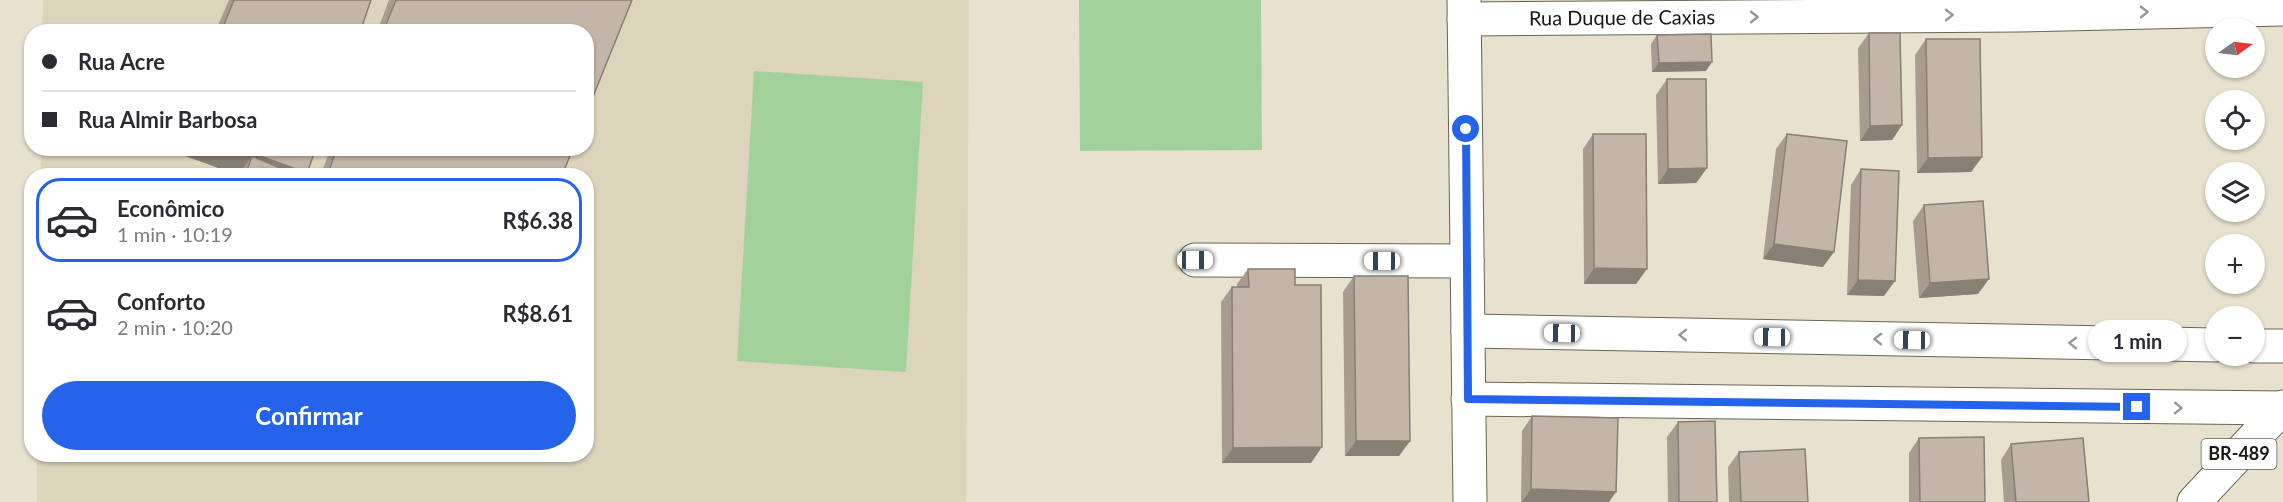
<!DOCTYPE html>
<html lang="pt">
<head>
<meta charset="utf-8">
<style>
  body { margin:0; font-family:Lato,sans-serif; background:#f7f7f7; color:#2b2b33; height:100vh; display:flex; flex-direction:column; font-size:22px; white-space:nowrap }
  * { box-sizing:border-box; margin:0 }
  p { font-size:20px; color:#7c7c81 }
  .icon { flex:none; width:33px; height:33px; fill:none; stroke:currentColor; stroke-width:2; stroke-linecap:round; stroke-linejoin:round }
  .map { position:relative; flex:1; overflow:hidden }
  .panel { position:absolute; left:24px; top:168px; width:570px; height:294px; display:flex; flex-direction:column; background:#fff; border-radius:24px; box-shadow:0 2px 4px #0004 }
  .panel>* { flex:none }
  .banner { position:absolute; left:24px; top:24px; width:570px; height:132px; border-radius:24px; box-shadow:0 2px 4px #0004; display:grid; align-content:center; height:132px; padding:0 18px; background:#fff }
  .needle { width:39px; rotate:76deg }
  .fabs { position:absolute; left:2205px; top:18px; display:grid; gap:12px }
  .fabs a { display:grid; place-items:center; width:60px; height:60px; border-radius:50%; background:#fff; box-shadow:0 2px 4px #0004; font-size:30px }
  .end { position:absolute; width:27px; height:27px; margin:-14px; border:8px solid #2563eb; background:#fff; box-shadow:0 0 0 3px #fff }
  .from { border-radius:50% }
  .bubble { position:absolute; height:42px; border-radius:21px; background:#fff; box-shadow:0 2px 4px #0004; font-size:20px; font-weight:700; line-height:42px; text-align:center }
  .car { position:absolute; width:18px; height:36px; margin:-18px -9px; border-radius:8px; box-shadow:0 0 4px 2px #0007; background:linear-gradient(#fff 24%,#345 0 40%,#fff 0 76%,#345 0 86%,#fff 0) }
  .banner b { display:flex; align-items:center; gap:21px; height:57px; font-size:22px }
  .banner b+b { border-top:2px solid #e1e1e2 }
  .banner i { width:15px; height:15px; background:#2b2b33 }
  ul { padding:10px 0 0; list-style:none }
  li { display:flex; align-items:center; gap:18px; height:84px; margin:0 12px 9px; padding:0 6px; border:3px solid transparent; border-radius:24px }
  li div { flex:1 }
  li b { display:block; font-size:22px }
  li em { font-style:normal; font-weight:700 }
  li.active { border-color:#2563eb }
  li>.icon { width:54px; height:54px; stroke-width:1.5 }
  .primary-button { display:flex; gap:12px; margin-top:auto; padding:12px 18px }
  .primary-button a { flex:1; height:69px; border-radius:36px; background:#2563eb; color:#fff; font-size:24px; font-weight:700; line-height:69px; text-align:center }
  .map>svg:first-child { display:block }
  .built { fill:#dcd4bb }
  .green { fill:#a3d19b }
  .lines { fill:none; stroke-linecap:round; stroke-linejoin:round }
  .minor-casing { stroke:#6a6454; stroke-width:35 }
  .major-casing { stroke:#6a6454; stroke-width:35 }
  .minor { stroke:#fff; stroke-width:33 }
  .major { stroke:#fff; stroke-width:33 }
  .wall { fill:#a89c90 }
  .shaded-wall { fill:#887f75 }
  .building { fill:#c3b5a7; stroke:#887f75; stroke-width:1.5 }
  .oneway { stroke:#989794 }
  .route { stroke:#2563eb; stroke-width:8 }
  .labels { text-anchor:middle; stroke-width:5; stroke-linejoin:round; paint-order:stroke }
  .shield { fill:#fff; stroke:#5e5d58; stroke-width:1.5 }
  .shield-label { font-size:18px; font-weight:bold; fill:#191711 }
  .street-label { font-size:20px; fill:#191711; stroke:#fff }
</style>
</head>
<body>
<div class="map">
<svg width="2283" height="502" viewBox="0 0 2283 502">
  <rect width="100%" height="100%" fill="#e7e1ce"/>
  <polygon class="built" points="43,0 969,0 966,502 37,502 37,455 586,454 586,176 41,175 41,149 586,148 586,32 42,31"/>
  <g class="green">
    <polygon points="1079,0 1261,0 1262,150 1080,151"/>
    <polygon points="754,71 923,82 906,372 737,361"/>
  </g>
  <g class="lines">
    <g class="minor-casing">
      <g id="minor">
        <polyline points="1464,0 1470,502"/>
        <path id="s1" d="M 1464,19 L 2018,15 L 2283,9"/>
        <polyline points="1195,260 1467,261"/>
        <polyline points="1468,331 2216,345"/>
        <polyline points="2254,346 2283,346"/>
        <polyline points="1468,399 2283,408"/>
      </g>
    </g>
    <g class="major-casing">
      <polyline id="major" points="2194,502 2283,407"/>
    </g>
    <use href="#minor" class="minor"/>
    <use href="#major" class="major"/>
  </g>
  <g class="wall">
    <polygon points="229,0 371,0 360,32 215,32"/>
    <polygon points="389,0 632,0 586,32 377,32"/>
    <polygon points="1869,33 1902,125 1892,140 1860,141 1858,48"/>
    <polygon points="1657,35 1706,71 1652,72 1651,44"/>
    <polygon points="1926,39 1982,157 1971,172 1917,173 1915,55"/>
    <polygon points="1667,79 1707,168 1696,183 1658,184 1656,95"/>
    <polygon points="1593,134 1636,284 1584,284 1583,149"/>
    <polygon points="1787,134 1823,267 1763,259 1776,149"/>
    <polygon points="316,148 305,176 238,176 238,175 166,149"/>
    <polygon points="331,148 573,148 562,176 320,176"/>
    <polygon points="1861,169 1884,296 1847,295 1851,185"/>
    <polygon points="1924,205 1978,294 1919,298 1913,221"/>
    <polygon points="1248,269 1295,285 1311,463 1222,463 1221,302 1232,287 1237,287 1237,284"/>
    <polygon points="1354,276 1410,441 1399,456 1345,456 1343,292"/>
    <polygon points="1532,416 1609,502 1521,502 1522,431"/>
    <polygon points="1678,422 1717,502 1668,502 1667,437"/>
    <polygon points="1919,438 1985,502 1909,502 1909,453"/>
    <polygon points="2011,444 2089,502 2004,502 2001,460"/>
    <polygon points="1739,452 1808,502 1729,502 1728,467"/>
  </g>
  <g class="shaded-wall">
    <polygon points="1712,62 1706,71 1652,72 1659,63"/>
    <polygon points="1902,125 1892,140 1860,141 1870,126"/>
    <polygon points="238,148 307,173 305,176 245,176 252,156 238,175 166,149"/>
    <polygon points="1982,157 1971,172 1917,173 1928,158"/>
    <polygon points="1707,168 1696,183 1658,184 1668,169"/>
    <polygon points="1774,244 1834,252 1823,267 1763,259"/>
    <polygon points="1594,268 1647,269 1636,284 1584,284"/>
    <polygon points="1989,279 1978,294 1919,298 1930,283"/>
    <polygon points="1858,280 1895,281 1884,296 1847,295"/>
    <polygon points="1356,441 1410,441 1399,456 1345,456"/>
    <polygon points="1322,447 1311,463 1222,463 1233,448"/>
    <polygon points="1531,489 1616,492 1609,502 1522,502"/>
  </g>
  <g class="building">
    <polygon points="234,0 371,0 360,32 221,32"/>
    <polygon points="396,0 632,0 586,114 586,32 383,32"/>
    <polygon points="1869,33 1900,33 1902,125 1870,126"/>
    <polygon points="1711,34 1712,62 1659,63 1657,35"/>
    <polygon points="1926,39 1980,39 1982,157 1928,158"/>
    <polygon points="1667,79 1706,79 1707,168 1668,169"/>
    <polygon points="1593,134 1646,134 1647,269 1594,268"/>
    <polygon points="1787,134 1847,141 1834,252 1774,244"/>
    <polygon points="238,148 316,148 307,173"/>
    <polygon points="337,148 573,148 562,176 327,176"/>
    <polygon points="252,156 299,176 245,176"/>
    <polygon points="1861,169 1899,171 1895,281 1858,280"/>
    <polygon points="1983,201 1989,279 1930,283 1924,205"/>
    <polygon points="1248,269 1295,269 1295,285 1321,285 1322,447 1233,448 1232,287 1249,287"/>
    <polygon points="1354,276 1408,276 1410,441 1356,441"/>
    <polygon points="1532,416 1618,418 1616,492 1531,489"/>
    <polygon points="1715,421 1717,502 1679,502 1678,422"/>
    <polygon points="1984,437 1985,502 1920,502 1919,438"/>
    <polygon points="2083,438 2089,502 2016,502 2011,444"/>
    <polygon points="1805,449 1808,502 1741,502 1739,452"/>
  </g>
  <defs><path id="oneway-chevron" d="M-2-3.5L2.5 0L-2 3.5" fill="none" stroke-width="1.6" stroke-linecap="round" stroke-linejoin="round" transform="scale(1.5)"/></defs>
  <g class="oneway">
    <use href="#oneway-chevron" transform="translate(2144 12) rotate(-1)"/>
    <use href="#oneway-chevron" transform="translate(1949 15)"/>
    <use href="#oneway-chevron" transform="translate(1754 17)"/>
    <use href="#oneway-chevron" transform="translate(1683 335) rotate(-179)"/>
    <use href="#oneway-chevron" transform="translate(1878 339) rotate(-179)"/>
    <use href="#oneway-chevron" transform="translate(2073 343) rotate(-179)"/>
    <use href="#oneway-chevron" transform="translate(2178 408) rotate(1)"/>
  </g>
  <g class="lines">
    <polyline class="route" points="1466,129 1468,399 2137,407"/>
  </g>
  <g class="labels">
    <rect class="shield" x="2201.5" y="439" width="75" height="30" rx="4.5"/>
    <g class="shield-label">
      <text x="2239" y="460">BR-489</text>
    </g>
    <g class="street-label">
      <text dy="7" stroke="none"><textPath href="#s1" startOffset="158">Rua Duque de Caxias</textPath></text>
    </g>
  </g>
</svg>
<div class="fabs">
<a><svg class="needle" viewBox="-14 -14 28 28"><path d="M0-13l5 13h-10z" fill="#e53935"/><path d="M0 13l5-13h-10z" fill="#7c7c81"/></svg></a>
<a><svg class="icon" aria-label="locate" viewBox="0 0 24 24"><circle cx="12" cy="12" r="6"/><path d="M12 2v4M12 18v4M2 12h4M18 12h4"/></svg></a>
<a><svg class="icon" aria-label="layers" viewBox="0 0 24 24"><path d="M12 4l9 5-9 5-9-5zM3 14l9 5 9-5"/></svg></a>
<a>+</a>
<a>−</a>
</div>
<i class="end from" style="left:1466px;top:129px"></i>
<i class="end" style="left:2137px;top:407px"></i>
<div class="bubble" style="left:2088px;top:320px;width:99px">1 min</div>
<i class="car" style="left:1195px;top:260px;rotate:90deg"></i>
<i class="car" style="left:1382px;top:261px;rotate:270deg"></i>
<i class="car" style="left:1562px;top:333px;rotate:271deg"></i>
<i class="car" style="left:1772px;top:337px;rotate:271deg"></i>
<i class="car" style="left:1912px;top:340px;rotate:271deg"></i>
<div class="banner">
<b><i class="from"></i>Rua Acre</b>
<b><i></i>Rua Almir Barbosa</b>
</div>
<section class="panel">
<ul>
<li class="active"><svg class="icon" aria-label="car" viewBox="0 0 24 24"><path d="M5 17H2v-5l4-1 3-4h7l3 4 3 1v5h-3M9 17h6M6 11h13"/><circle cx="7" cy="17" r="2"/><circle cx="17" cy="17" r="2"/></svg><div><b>Econômico</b><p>1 min · 10:19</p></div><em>R$6.38</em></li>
<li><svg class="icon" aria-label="car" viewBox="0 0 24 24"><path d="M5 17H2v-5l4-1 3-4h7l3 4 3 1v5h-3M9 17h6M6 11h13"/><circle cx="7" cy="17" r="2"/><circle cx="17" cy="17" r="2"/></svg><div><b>Conforto</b><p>2 min · 10:20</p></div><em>R$8.61</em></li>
</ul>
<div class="primary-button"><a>Confirmar</a></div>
</section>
</div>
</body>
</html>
